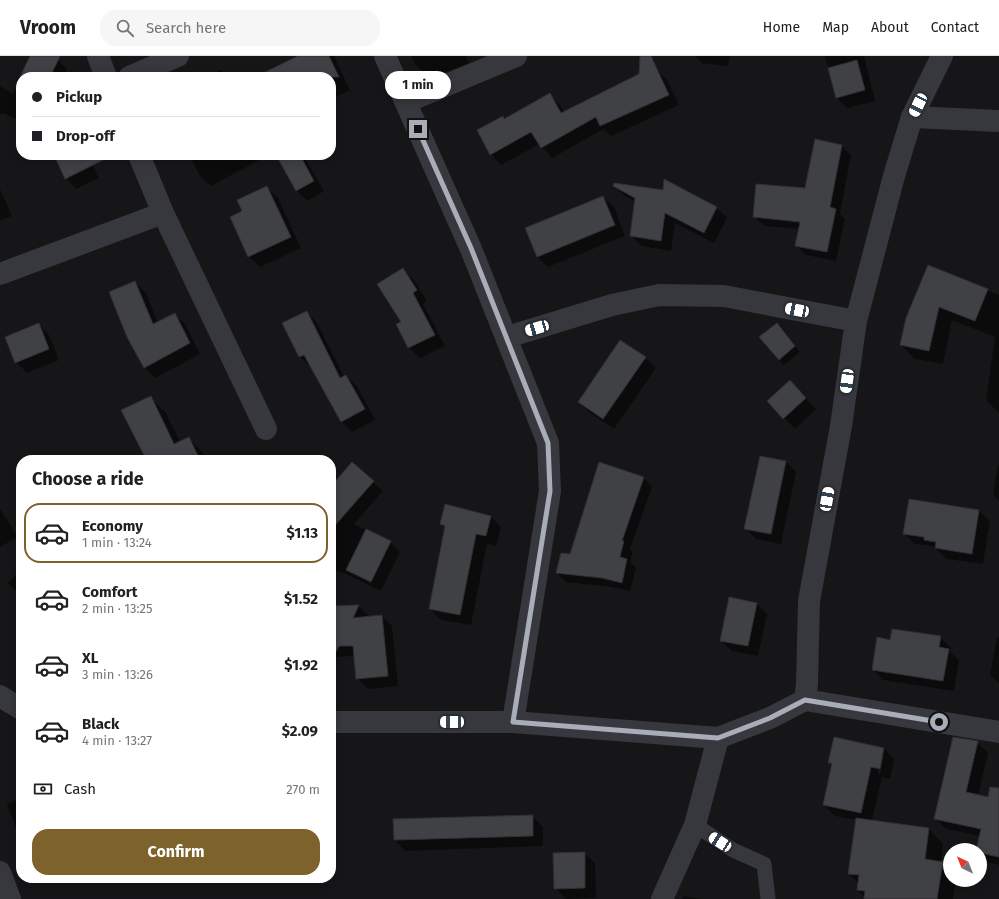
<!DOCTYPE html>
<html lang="en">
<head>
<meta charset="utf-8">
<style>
  body { margin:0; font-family:"Fira Sans",sans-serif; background:#f6f6f6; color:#202124; height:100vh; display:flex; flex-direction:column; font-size:15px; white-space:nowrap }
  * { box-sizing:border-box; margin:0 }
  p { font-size:13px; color:#757577 }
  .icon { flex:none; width:22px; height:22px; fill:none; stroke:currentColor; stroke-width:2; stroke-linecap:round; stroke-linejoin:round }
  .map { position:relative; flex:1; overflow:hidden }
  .drawer { position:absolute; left:16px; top:399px; width:320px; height:428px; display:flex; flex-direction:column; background:#fff; border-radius:16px; box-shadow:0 2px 10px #0003 }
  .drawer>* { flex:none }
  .hud { position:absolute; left:16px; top:16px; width:320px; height:88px; border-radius:16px; box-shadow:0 2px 10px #0003; display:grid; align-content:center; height:88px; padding:0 16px; background:#fff }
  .needle { width:26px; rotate:317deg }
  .buttons { position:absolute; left:943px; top:787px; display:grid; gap:8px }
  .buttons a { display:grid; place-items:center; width:44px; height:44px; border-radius:50%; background:#fff; box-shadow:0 2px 10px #0003; font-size:20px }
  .end { position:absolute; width:18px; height:18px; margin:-9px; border:5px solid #a8adb8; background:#111; box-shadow:0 0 0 2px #111 }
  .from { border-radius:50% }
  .bubble { position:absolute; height:28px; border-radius:14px; background:#fff; box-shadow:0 2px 10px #0003; font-size:13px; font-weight:700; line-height:28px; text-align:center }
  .car { position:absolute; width:12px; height:24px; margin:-12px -6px; border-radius:5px; box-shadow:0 0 3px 1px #0007; background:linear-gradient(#fff 24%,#345 0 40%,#fff 0 76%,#345 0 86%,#fff 0) }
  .hud b { display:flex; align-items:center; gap:14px; height:38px; font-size:15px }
  .hud b+b { border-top:1px solid #e0e0e0 }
  .hud i { width:10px; height:10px; background:#202124 }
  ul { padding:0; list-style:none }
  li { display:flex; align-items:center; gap:12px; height:60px; margin:0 8px 6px; padding:0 8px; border:2px solid transparent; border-radius:16px }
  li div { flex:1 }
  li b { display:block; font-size:15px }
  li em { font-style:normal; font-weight:700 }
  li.on { border-color:#7e622b }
  li>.icon { width:36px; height:36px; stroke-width:1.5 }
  h2 { padding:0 16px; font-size:18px; line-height:48px }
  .pay { display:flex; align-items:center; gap:10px; height:44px; padding:0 16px; font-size:15px }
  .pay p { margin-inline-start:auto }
  .cta { display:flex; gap:8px; margin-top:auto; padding:8px 16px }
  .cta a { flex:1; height:46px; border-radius:16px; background:#7e622b; color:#fff; font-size:16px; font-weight:700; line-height:46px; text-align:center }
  header { display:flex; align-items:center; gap:24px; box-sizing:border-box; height:56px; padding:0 20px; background:#fff; border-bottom:1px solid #e0e0e0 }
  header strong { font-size:19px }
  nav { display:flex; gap:22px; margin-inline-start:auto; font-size:14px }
  .search { width:280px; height:36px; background:#f6f6f6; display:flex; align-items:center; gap:10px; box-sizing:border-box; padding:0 14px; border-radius:16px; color:#757577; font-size:15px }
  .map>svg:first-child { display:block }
  .shadow { fill:#0007; fill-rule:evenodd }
  .building { fill:#404145; stroke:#303034 }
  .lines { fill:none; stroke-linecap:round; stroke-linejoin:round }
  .lane { stroke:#37383d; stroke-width:15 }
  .street { stroke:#37383d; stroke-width:22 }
  .route { stroke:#a8adb8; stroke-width:5 }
</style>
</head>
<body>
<header>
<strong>Vroom</strong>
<div class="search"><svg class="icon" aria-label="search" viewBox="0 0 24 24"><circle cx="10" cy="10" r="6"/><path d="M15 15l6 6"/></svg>Search here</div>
<nav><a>Home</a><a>Map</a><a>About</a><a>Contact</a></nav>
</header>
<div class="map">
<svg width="999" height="843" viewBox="0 0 999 843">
  <rect width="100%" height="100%" fill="#161618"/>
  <g class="shadow">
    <polygon points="31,0 50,0 58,4 67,13 63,21 21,21 21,64 2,57 0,59 0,30 13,38"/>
    <polygon points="300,0 334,0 350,34 331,43 331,21 257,21"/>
    <polygon points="411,0 466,0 469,7 429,22 414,7"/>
    <polygon points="695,0 730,0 728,10 702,7"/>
    <polygon points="825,0 864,0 875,45 847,52 836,41"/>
    <polygon points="220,14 227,21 207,21"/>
    <polygon points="657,14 667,24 679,49 611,80 604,73 552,102 539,88 501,109 491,98 503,61 505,63 549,38 560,49 564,57"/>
    <polygon points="842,90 851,99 840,158 845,163 836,205 806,199 796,189 800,173 764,170 755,161 806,133"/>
    <polygon points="55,99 88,99 99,122 76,133 66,122"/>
    <polygon points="189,99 261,99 263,102 211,130 200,120"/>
    <polygon points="277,99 303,99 324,135 307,145 296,134"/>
    <polygon points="665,125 717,152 727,162 714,187 675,167 671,195 641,190 631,179 636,146 625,140 614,130 664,135"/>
    <polygon points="267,132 278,142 301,192 260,211 249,201 231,162 244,156"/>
    <polygon points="0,133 12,160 0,165"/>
    <polygon points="603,141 614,151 625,180 548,211 537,201 526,173"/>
    <polygon points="928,211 999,239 999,357 986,344 995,281 952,264 943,308 915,303 901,289"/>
    <polygon points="403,213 414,224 427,245 423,248 445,290 420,302 409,292 397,269 402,266"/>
    <polygon points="135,226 146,237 158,267 175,258 185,268 200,298 155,322 144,311"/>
    <polygon points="307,256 317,267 344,321 346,320 357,330 375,364 352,376 342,366 311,311 300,301"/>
    <polygon points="39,268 49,279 59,304 27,317 16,306"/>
    <polygon points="782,273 800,296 784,309 779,304"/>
    <polygon points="645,302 656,312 614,373 589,356 579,346"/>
    <polygon points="790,325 816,353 795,373 768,345"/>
    <polygon points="150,341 166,357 180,386 188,382 204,398 207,404 147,404"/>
    <polygon points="786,406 796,416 781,488 756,483 745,472"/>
    <polygon points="998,409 999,409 999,445 993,439"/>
    <polygon points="644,422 652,431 630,493 633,495 630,506 636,512 630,535 611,531 566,526 557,517 571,499"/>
    <polygon points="373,426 383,435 354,468 390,486 400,496 381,535 337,514 331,525 331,431"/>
    <polygon points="909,444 979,455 990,465 983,508 947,503 932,490 915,488 904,477"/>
    <polygon points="0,453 18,481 0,491"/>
    <polygon points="491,461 501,471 496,490 487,488 471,569 441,564 430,553 446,473 441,468"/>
    <polygon points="21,513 21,540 8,527"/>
    <polygon points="756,547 767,558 758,600 732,595 721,585"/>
    <polygon points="359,550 369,561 382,560 392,570 398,630 368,633 357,622 355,600 331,601 331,551"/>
    <polygon points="940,581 951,592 950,596 959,604 954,635 883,624 873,613 891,585"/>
    <polygon points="997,581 999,581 999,627 990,619"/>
    <polygon points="977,686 988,697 978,740 999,744 999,809 988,806 980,798 980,794 977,794 980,780 946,773 935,762"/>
    <path d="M 884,692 L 894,703 L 890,723 L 882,721 L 872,765 L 929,773 L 943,788 L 941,806 L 950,815 L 950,824 L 956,824 L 953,843 L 865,843 L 858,834 L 859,828 L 849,818 L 857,764 L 835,760 L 824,749 L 833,709 L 830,706 ZM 882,699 L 884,699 L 880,718 L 878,717 Z"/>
    <polygon points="21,742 21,785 7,748"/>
    <polygon points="532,760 543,771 543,790 405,795 395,784 394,764"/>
    <polygon points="584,797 595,807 596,842 566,843 555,832"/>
    <polygon points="683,840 702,843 682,843"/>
  </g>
  <g class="building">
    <polygon points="30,0 60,0 50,21 20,21"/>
    <polygon points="298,0 329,0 339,21 255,21"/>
    <polygon points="640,0 651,0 669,39 600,70 596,61 541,92 531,76 490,99 477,74 503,60 504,63 550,37 561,57 639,18"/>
    <polygon points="857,4 865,34 836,42 828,12"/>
    <polygon points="815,83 842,89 830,151 836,153 827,196 795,190 800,166 753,161 756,128 805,132"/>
    <polygon points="54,99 113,99 65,123"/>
    <polygon points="276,99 300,99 314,125 296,135"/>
    <polygon points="664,123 717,151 704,177 665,157 661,185 630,180 635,142 613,130 614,127 663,134"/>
    <polygon points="267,130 291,181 248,201 230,161 242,155 237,144"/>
    <polygon points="603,140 615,169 537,201 525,172"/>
    <polygon points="928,209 988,233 975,265 939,251 929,295 900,289 906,262"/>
    <polygon points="403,212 417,234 413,237 435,279 408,292 396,268 401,266 377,228"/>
    <polygon points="135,225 153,268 175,257 190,287 144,312 127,281 109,236"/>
    <polygon points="307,255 340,322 346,319 365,353 341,366 304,299 299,301 282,267"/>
    <polygon points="39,267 49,293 15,307 5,281"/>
    <polygon points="777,267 795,290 779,304 759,281"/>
    <polygon points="620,284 646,301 603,363 578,346"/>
    <polygon points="790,324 806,342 783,363 767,345"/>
    <polygon points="151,340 174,388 189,381 200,404 144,404 146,403 121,354"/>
    <polygon points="760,400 786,405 771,478 744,473"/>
    <polygon points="352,406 374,425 331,474 331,430"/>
    <polygon points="599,406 644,421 622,485 624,485 620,501 627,503 622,527 602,522 556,517 561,497 570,498"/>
    <polygon points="909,443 979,454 972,498 935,492 936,486 924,484 924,481 903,478"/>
    <polygon points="445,448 491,460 486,480 476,478 460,559 429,553 445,470 440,468"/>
    <polygon points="366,473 391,485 371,526 346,514"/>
    <polygon points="729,541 757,547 748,590 720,585"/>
    <polygon points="359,549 353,562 382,559 388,620 356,623 353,590 339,590 331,605 331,550"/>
    <polygon points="892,573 941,580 939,591 949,593 943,625 872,614 877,581 890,584"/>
    <polygon points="834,681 884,692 880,713 871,711 861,757 823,749 832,707 828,707"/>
    <polygon points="953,681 978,685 966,736 988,741 990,731 999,732 999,801 980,797 980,794 976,794 981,773 934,763"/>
    <polygon points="533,759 533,780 394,784 393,763"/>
    <polygon points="856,762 929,772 925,803 943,806 937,843 864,843 865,835 857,834 859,819 848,818"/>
    <polygon points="585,796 585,832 554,833 553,797"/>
  </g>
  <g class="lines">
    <polyline class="lane" points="695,769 733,794 764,808 768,843"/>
    <g class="street">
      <polyline points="98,0 106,21"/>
      <polyline points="385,0 471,193 548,387 550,435 513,666"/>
      <polyline points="129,21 178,0"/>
      <polyline points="406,46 516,0"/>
      <polyline points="912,61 999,65"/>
      <polyline points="139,99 163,157 266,373"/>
      <polyline points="0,218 163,157"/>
      <polyline points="507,281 612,249 659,239 724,240 856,265"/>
      <polyline points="0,640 21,653"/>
      <polyline points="805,644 999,676"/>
      <polyline points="331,666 513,666 718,682 770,662 805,644 807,628 809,545 841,370 856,265 894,120 912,61 942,0"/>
      <polyline points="0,816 10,843"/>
      <polyline points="662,843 695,769 718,682"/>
    </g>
  </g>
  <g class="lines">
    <polyline class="route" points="418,73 471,192 548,387 550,435 513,666 718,682 770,662 805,644 939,666"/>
  </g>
</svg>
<div class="buttons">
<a><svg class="needle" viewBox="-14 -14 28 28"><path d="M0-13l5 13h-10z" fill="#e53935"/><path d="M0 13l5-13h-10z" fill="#757577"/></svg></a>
</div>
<i class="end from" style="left:939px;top:666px"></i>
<i class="end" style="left:418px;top:73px"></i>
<div class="bubble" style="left:385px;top:15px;width:66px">1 min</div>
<i class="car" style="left:918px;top:49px;rotate:206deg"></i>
<i class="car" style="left:797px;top:254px;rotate:281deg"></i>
<i class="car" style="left:537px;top:272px;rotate:254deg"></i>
<i class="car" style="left:847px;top:325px;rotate:188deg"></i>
<i class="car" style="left:827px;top:443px;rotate:10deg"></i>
<i class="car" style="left:452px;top:666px;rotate:270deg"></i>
<i class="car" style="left:720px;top:786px;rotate:303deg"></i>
<div class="hud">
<b><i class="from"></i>Pickup</b>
<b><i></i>Drop-off</b>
</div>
<section class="drawer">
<h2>Choose a ride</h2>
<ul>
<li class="on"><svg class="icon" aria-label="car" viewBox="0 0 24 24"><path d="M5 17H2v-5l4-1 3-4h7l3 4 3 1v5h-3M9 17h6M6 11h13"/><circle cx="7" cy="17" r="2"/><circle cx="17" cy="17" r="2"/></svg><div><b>Economy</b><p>1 min · 13:24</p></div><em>$1.13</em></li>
<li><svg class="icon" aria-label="car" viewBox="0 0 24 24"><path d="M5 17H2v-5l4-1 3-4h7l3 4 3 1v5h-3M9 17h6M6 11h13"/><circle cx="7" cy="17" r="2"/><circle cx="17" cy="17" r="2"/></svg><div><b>Comfort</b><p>2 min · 13:25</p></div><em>$1.52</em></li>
<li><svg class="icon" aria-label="car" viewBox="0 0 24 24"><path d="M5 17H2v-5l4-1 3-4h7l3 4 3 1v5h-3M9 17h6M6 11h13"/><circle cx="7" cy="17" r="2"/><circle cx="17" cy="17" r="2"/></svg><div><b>XL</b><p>3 min · 13:26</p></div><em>$1.92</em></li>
<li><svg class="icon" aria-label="car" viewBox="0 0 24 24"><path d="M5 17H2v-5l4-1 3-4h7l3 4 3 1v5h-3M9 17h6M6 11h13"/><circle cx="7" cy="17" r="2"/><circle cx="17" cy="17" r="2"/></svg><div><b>Black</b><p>4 min · 13:27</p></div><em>$2.09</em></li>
</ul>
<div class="pay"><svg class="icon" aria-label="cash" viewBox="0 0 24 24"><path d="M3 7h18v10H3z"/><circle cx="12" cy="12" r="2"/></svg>Cash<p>270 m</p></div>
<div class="cta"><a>Confirm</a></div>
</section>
</div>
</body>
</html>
